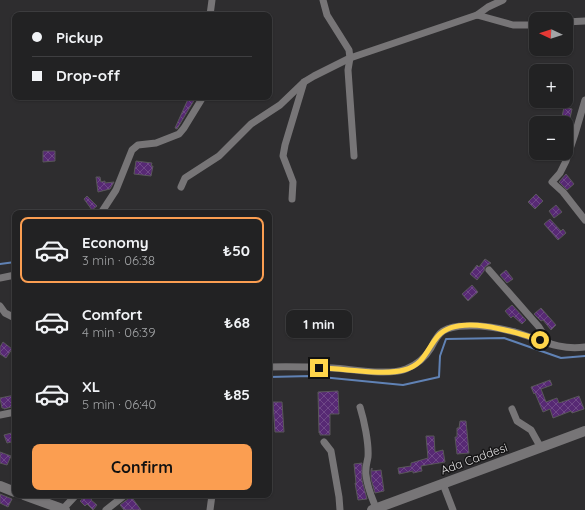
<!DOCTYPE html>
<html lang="en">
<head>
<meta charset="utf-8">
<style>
  body { margin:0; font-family:Quicksand,sans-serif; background:#2a2a2b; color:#f1f3f6; height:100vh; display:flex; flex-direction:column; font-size:15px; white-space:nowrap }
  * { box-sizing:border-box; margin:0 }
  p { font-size:13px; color:#a2a4a6 }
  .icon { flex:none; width:22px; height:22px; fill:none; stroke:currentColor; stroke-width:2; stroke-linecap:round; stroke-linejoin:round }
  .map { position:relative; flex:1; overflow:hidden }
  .side { position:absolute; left:12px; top:210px; width:260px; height:288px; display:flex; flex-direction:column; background:#222223; border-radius:8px; box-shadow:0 1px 3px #0004,0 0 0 1px #3f3f41 }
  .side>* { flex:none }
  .banner { position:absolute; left:12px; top:12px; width:260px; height:88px; border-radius:8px; box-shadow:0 1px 3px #0004,0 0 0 1px #3f3f41; display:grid; align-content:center; height:88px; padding:0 20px; background:#222223 }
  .needle { width:26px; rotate:274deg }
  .tools { position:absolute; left:529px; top:12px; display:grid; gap:8px }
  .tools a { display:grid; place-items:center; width:44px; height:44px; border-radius:8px; background:#222223; box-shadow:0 1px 3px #0004,0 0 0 1px #3f3f41; font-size:20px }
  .end { position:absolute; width:18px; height:18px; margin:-9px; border:5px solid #ffd54a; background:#111; box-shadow:0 0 0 2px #111 }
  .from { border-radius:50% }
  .bubble { position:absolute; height:28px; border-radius:8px; background:#222223; box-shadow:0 1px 3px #0004,0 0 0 1px #3f3f41; font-size:13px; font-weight:700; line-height:28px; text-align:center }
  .banner b { display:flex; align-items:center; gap:14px; height:38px; font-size:15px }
  .banner b+b { border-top:1px solid #3f3f41 }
  .banner i { width:10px; height:10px; background:#f1f3f6 }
  ul { padding:7px 0 0; list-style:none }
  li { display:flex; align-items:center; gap:12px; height:66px; margin:0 8px 6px; padding:0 12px; border:2px solid transparent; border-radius:8px }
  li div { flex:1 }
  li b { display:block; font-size:15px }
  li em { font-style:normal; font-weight:700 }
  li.current { border-color:#fb9e51 }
  li>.icon { width:36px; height:36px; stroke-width:1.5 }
  .primary-button { display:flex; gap:8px; margin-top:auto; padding:8px 20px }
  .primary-button a { flex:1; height:46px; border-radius:8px; background:#fb9e51; color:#111; font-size:16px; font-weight:700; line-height:46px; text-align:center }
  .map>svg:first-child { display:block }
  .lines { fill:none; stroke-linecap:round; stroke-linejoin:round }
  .stream { stroke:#6082b5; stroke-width:2 }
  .building { fill:url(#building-cross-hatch); stroke:#59575a }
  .minor { stroke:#777577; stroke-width:7 }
  .secondary { stroke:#777577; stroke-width:10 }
  .route { stroke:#ffd54a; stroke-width:5 }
  .labels { text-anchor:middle; stroke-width:3; stroke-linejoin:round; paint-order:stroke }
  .street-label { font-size:12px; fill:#dfdedf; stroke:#161516 }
</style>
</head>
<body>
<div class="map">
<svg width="585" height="510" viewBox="0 0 585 510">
  <defs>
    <pattern id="building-cross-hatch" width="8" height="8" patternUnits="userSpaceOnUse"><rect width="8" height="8" fill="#572974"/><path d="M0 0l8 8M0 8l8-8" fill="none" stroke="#6f4887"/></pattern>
  </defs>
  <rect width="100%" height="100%" fill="#2e2d2f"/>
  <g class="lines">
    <g class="stream">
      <polyline points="0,264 15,262"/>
      <polyline points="269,377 311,376 403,385 439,377 440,356 446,339 504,338 561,358 585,356"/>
    </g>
  </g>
  <g class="building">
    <polygon points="189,97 196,97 177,129 175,128"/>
    <polygon points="564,107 572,109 570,118 562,117"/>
    <polygon points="43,151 55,151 55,161 43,162"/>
    <polygon points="136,161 152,163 151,166 153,166 151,176 134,174"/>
    <polygon points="566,174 574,184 567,190 559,182"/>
    <polygon points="96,177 100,177 101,182 105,181 105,183 114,182 110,189 98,192"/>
    <polygon points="536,194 543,201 535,209 528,202"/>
    <polygon points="87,196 97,206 92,210 84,199"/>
    <polygon points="556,205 562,212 554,218 549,211"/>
    <polygon points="550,219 561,231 563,229 566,233 558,240 544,224"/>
    <polygon points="485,259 491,263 485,267 484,271 477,280 470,274 477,265 479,267"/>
    <polygon points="506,270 513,279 507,283 500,275"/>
    <polygon points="472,285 478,292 468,301 462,294"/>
    <polygon points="512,305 526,320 522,324 513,316 511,318 505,311"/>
    <polygon points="541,308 556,325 551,330 543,320 541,321 534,314"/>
    <polygon points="3,342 12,349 6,358 0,354 0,347"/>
    <polygon points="550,380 552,385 541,389 546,402 557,398 559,403 579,396 584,409 572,413 571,411 553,418 550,409 543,412 535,393 534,394 531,387"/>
    <polygon points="338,391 339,414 330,414 330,435 320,435 320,433 319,433 318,392"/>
    <polygon points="15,395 15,406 4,409 4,408 2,408 0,398"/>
    <polygon points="273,402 282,402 284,432 275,432"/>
    <polygon points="460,421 466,421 469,453 457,454 455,437 457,437 457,428 459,428"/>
    <polygon points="15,432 15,441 7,443 4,435"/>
    <polygon points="426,436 434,436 435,452 443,450 445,462 421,466 422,471 413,473 413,471 399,474 398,468 411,466 411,463 428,458"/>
    <polygon points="0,452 11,456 7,465 0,463"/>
    <polygon points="362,463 362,480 367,499 358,500 355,483 356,483 354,464"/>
    <polygon points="372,468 372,471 381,470 384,491 375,493 371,479 371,470"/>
    <polygon points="0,494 12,499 8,507 0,503"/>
    <polygon points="87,495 89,495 93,498 91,500 97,505 93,510 87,504 85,506 80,501"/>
    <polygon points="130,496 133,499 141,510 124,510 120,505 128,499"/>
  </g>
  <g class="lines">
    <g class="minor">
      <polyline points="323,0 327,15 349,50 350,58 348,70 354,156"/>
      <polyline points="210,15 212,0"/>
      <polyline points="477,15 488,7 503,0"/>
      <polyline points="566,22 585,21"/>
      <polyline points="585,100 575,134 566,161 560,173 552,182 563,192 585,220"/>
      <polyline points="181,187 185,178 219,156 251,124 280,105 304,82 314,76 350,58 477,15 513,25 536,25"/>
      <polyline points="292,199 293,182 283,156 285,145 304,82"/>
      <polyline points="101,213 116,190 132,150 138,145 156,143 179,134 184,128 203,97"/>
      <polyline points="489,270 539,327 549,343"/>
      <polyline points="0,278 15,275"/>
      <polyline points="0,306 5,313 15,318"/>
      <path d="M 269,367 C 290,366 312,367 333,368 C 352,369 388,376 406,369 C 416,365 425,358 431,348 C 434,342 437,335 443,331 C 450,327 459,326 466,326 C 482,325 499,328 515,332 C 539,339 559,351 585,347"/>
      <path d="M 360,407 C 364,420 369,443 368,457 C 367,463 365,468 366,475 C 367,487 372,498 376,508"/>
      <polyline points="512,409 517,421 531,430 541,448"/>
      <polyline points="0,415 15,412"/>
      <polyline points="324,442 331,451 339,497 340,510"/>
      <polyline points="443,484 453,510"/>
      <polyline points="63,509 76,495"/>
      <polyline points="106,510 125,495"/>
      <polyline points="210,510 212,495"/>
    </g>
    <g class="secondary">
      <polyline points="0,486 15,492"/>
      <polyline points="24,495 65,510"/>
      <polyline points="372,510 585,431"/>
    </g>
  </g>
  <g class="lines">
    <path class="route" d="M 319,368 C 343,368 382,376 404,370 C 425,364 426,350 438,336 C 458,313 515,332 540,340"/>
  </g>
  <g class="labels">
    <g class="street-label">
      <text transform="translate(474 459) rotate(-20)" y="4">Ada Caddesi</text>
    </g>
  </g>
</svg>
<div class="tools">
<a><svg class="needle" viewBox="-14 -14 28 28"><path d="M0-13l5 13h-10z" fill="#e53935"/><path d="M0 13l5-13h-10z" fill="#a2a4a6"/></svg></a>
<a>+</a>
<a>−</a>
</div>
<i class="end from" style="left:540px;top:340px"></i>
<i class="end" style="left:319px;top:368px"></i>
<div class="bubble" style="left:286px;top:310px;width:66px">1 min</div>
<div class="banner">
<b><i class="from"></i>Pickup</b>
<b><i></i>Drop-off</b>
</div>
<section class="side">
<ul>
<li class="current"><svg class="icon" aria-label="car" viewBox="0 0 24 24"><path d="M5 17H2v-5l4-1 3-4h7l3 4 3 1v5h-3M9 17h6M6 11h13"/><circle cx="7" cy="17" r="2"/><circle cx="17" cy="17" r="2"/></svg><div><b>Economy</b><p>3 min · 06:38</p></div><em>₺50</em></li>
<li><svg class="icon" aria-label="car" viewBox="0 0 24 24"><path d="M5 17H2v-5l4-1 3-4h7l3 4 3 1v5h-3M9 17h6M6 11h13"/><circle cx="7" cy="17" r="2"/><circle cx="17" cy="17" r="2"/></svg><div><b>Comfort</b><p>4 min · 06:39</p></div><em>₺68</em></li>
<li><svg class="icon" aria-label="car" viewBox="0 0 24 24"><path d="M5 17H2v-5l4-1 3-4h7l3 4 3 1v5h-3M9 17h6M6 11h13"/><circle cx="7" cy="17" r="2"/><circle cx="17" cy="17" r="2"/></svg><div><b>XL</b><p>5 min · 06:40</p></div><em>₺85</em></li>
</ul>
<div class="primary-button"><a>Confirm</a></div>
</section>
</div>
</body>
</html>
